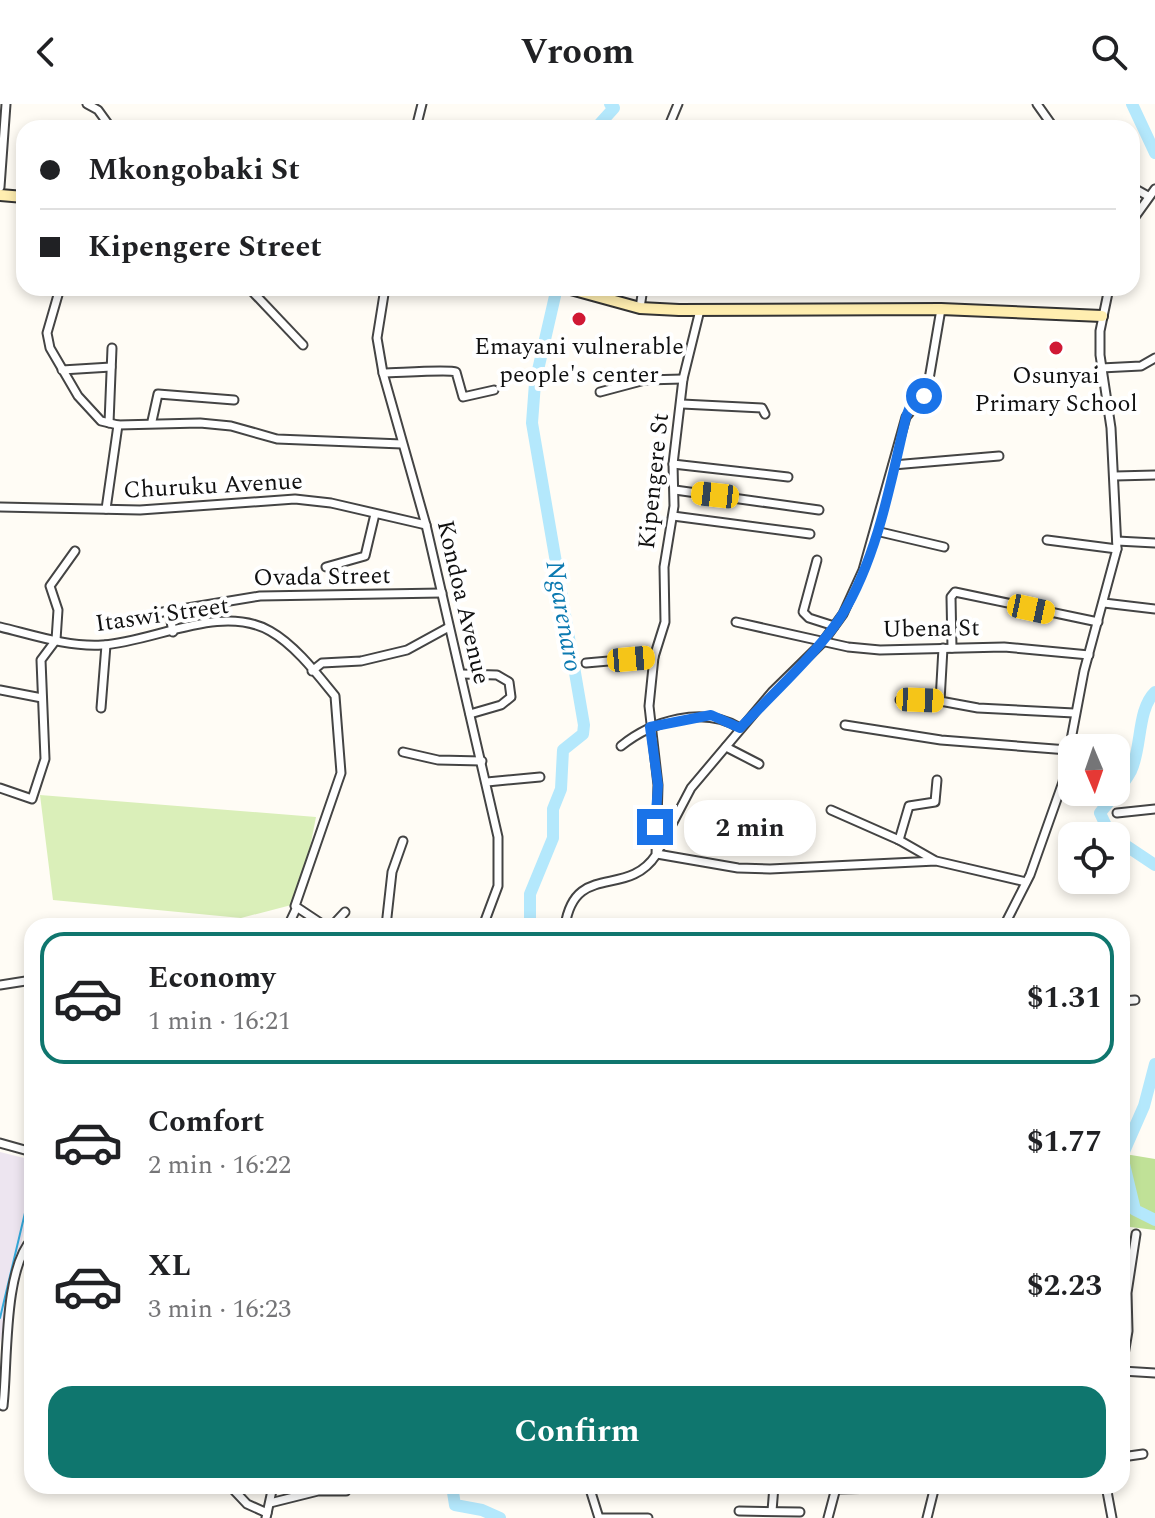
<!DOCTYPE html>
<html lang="en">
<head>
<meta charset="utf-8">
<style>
  body { margin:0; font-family:Spectral,serif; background:#f2f2f2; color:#202124; height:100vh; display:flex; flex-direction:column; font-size:30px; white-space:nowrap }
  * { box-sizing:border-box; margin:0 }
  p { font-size:26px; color:#757577 }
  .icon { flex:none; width:44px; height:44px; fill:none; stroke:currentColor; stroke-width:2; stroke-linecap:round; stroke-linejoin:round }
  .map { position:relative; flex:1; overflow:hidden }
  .panel { position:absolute; left:24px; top:814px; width:1106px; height:576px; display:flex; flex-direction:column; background:#fff; border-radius:24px; box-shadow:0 4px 12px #0003 }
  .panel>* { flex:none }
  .hud { position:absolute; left:16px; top:16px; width:1124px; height:176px; border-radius:24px; box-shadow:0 4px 12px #0003; display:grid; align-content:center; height:176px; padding:0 24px; background:#fff }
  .needle { width:52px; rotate:178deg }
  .tools { position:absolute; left:1058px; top:630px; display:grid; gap:16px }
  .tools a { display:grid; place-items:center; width:72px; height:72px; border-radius:16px; background:#fff; box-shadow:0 4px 12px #0003; font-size:40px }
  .end { position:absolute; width:36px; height:36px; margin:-18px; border:10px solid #1a73e8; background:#fff; box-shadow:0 0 0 4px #fff }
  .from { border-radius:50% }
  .bubble { position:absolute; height:56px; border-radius:24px; background:#fff; box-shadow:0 4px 12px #0003; font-size:26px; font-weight:700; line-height:56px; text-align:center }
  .car { position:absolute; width:24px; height:48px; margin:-24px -12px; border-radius:10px; box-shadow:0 0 6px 2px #0007; background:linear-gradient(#f5c518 24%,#345 0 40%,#f5c518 0 76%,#345 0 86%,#f5c518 0) }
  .hud b { display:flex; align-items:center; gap:28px; height:76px; font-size:30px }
  .hud b+b { border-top:2px solid #e0e0e0 }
  .hud i { width:20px; height:20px; background:#202124 }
  ul { padding:14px 0 0; list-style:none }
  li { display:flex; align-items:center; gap:24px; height:132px; margin:0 16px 12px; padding:0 8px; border:4px solid transparent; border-radius:24px }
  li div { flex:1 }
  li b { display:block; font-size:30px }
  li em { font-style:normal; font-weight:700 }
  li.current { border-color:#0f766e }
  li>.icon { width:72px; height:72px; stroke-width:1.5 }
  .cta { display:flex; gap:16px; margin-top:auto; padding:16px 24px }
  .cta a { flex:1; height:92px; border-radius:24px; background:#0f766e; color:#fff; font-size:32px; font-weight:700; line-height:92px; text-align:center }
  header { display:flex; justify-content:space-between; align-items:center; height:104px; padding:0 24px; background:#fff; font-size:36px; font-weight:700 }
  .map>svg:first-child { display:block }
  .industrial { fill:#ede5f0 }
  .green { fill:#daefb9 }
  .forest { fill:#c0e197 }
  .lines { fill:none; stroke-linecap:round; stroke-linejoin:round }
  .stream { stroke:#33a9db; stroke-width:2 }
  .river { stroke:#b4e8fc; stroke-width:12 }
  .street-casing { stroke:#444; stroke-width:11 }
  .secondary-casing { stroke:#333; stroke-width:14 }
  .street { stroke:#fff; stroke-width:7 }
  .secondary { stroke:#ffeeb0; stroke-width:10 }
  .route { stroke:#1a73e8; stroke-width:10 }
  .poi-dot { fill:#d01935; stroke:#fff; stroke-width:3 }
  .labels { text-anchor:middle; stroke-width:8; stroke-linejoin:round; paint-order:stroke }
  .poi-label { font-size:24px; fill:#111; stroke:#fff }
  .street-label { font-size:24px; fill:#111; stroke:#fff }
  .water-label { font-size:26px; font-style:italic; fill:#0c7ab1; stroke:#fff }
</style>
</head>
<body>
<header><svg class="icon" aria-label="back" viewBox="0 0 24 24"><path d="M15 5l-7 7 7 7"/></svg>Vroom<svg class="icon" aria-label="search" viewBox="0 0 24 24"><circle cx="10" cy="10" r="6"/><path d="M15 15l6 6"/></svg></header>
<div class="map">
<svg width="1155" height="1414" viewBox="0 0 1155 1414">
  <rect width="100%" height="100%" fill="#fffcf5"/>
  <polygon class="industrial" points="0,1048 32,1056 32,1089 0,1239"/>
  <polygon class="green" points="40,691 316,713 299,799 241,814 53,796"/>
  <polygon class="forest" points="1131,1051 1155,1055 1155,1126 1122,1122 1122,1052"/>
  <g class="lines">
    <polyline class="stream" points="0,1214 29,1092"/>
    <g class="river">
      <polyline points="1132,0 1155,49"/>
      <polyline points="596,24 614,4 610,0"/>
      <path d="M 1111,732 L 1100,709 C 1110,696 1123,682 1131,667 C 1142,644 1137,605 1155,588"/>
      <polyline points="1116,735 1155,761"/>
      <polyline points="530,822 530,790 553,734 553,705 561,685 563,646 583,630 584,621 532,319 535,279 555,192"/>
      <polyline points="1155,960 1144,1002 1122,1052 1135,1106 1155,1116"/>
      <polyline points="452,1382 455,1401 482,1406 500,1414"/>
    </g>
    <g class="street-casing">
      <g id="street">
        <polyline points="87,0 98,6 111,24"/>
        <polyline points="1037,0 1054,24"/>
        <polyline points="416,24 422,0"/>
        <polyline points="668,24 678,0"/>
        <polyline points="946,24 1006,24"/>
        <polyline points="0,83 6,0"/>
        <polyline points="1132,83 1148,92"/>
        <polyline points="1132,117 1155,85"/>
        <polyline points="60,184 47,229 50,244 78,292 101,317 118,321 200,319 231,322 277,335 402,340"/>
        <polyline points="249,184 303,241"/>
        <polyline points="385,184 377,234 383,269 426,421 498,733 498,782 483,822"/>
        <polyline points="640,204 643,184"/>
        <polyline points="1101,264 1141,262 1155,254"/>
        <polyline points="62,266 111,263"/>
        <path d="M 383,269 C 396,269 449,265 456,268 L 463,293 L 494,286"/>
        <polyline points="600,288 645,276 683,275"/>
        <polyline points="682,300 762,304 765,310"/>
        <polyline points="152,317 158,290 234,296"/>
        <polyline points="109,319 112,244"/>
        <polyline points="673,360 788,373"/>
        <polyline points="893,361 999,352"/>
        <polyline points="1115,372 1155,371"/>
        <polyline points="675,386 819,406"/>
        <polyline points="0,403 140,406 295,395 331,399 426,421"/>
        <polyline points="106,405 118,321"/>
        <polyline points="673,412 810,430"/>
        <polyline points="876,427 944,443"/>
        <polyline points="1047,436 1117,445"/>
        <polyline points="1117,437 1155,439"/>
        <polyline points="817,456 803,508 809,514 834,522"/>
        <polyline points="326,463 365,452 375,410"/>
        <polyline points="1104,499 1155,505"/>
        <polyline points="169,507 173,528"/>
        <polyline points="157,509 260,492 442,489"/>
        <polyline points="736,518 848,543 880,546 1004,543 1089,551"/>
        <path d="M 0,523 C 33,531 68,543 102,541 C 154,538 221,499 270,527 C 295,541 317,570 335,592 L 341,669 L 295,802 L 325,822"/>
        <polyline points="943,544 940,597 978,604 1074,609"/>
        <polyline points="952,544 951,493 955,488 1098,518"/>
        <polyline points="586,559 654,553"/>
        <polyline points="312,567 322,559 361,557 407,546 449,523"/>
        <polyline points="462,570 497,571 509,578 511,593 501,601 470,610"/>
        <polyline points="0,586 42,594"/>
        <polyline points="900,596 940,597"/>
        <polyline points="101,604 106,541"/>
        <polyline points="845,621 941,636 1068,646"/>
        <path d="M 621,642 C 652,617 703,601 740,624"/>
        <polyline points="726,643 759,660"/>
        <polyline points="403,648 438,656 482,657"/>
        <polyline points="487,678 540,673"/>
        <polyline points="0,684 32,695 45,655 41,556 56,536 58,506 50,482 75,447"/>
        <polyline points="831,706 899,736 934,756"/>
        <polyline points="1117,709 1155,705"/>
        <polyline points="899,736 909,702 935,698 937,676"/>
        <polyline points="657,749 691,684 772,588 822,539 843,510 863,466 906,313 927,287 941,205"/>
        <polyline points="657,750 738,764 770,765 936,757 1026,778"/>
        <polyline points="288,822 296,805"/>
        <polyline points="332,822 345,808"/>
        <polyline points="386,822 392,768 403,737"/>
        <path d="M 565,822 C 575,757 627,795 656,751 L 658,681 L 649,602 L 654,553 L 665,518 L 664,463 L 674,402 L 673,360 L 683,275 L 700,206"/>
        <polyline points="1004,822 1030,771 1063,678 1084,567 1117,445 1111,324 1100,251 1100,227 1109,184"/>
        <polyline points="0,881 32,876"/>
        <polyline points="1122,897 1135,896"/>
        <polyline points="0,1039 32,1048"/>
        <polyline points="1122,1263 1128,1227 1127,1189 1136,1130"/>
        <polyline points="1122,1267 1155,1269"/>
        <path d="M 3,1302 C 8,1260 3,1166 32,1135"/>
        <polyline points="1122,1353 1143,1350"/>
        <polyline points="230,1382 247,1400 267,1409"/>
        <polyline points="589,1382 599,1414"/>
        <polyline points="835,1382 838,1385 970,1382"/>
        <polyline points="1106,1382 1112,1414"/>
        <polyline points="270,1399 318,1387 346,1387"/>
        <polyline points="739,1407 800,1408"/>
        <polyline points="772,1407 774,1382"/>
        <polyline points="266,1414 273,1382"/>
        <polyline points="600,1414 648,1414"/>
        <polyline points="828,1414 836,1384"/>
        <polyline points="927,1414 935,1382"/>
      </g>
    </g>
    <g class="secondary-casing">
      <g id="secondary">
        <polyline points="0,91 24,93"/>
        <polyline points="567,184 640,204 679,206 941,205 1102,212"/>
      </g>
    </g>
    <use href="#street" class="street"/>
    <use href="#secondary" class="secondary"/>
  </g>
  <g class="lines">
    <path class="route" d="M 655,723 L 658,681 L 650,623 L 711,611 L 740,624 C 771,592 819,547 842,511 C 877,454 891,378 906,313 L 909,305 L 924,292"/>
  </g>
  <g class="poi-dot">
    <circle cx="579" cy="215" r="8"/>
    <circle cx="1056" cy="244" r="8"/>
  </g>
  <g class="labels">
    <g class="poi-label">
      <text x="579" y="250">Emayani vulnerable<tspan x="579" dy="28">people's center</tspan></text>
      <text x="1056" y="279">Osunyai<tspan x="1056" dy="28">Primary School</tspan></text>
    </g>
    <g class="street-label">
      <text transform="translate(653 377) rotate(-84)" y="8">Kipengere St</text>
      <text transform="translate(213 381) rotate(-3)" y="8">Churuku Avenue</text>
      <text transform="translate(322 472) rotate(-1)" y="8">Ovada Street</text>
      <text transform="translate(464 498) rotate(77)" y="8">Kondoa Avenue</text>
      <text transform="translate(162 510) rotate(-8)" y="8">Itaswi Street</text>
      <text transform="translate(931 524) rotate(-1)" y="8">Ubena St</text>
    </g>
    <g class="water-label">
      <text transform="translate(565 512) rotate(80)" y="9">Ngarenaro</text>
    </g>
  </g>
</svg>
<div class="tools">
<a><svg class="needle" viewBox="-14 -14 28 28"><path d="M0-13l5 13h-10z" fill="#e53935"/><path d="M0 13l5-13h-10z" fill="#757577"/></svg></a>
<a><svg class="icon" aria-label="locate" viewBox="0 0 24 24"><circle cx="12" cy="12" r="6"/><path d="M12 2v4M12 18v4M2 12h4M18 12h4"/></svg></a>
</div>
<i class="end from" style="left:924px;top:292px"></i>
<i class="end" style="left:655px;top:723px"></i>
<div class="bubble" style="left:684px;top:696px;width:132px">2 min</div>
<i class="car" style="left:715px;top:391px;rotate:276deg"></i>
<i class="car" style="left:1031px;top:505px;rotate:102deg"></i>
<i class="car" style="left:631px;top:555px;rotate:85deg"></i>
<i class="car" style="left:920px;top:596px;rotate:92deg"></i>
<div class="hud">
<b><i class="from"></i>Mkongobaki St</b>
<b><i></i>Kipengere Street</b>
</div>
<section class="panel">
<ul>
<li class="current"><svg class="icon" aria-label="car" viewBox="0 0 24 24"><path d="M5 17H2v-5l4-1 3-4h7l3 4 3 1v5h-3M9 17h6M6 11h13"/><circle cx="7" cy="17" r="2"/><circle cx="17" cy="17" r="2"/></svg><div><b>Economy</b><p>1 min · 16:21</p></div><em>$1.31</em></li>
<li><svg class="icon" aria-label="car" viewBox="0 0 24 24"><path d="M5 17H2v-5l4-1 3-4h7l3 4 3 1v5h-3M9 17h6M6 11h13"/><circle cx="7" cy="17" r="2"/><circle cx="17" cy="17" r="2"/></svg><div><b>Comfort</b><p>2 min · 16:22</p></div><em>$1.77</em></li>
<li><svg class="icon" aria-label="car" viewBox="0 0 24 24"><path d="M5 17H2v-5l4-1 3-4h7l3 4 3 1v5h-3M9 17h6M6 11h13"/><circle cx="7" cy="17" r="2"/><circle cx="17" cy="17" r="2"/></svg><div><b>XL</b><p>3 min · 16:23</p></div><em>$2.23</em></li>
</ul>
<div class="cta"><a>Confirm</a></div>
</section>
</div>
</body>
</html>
